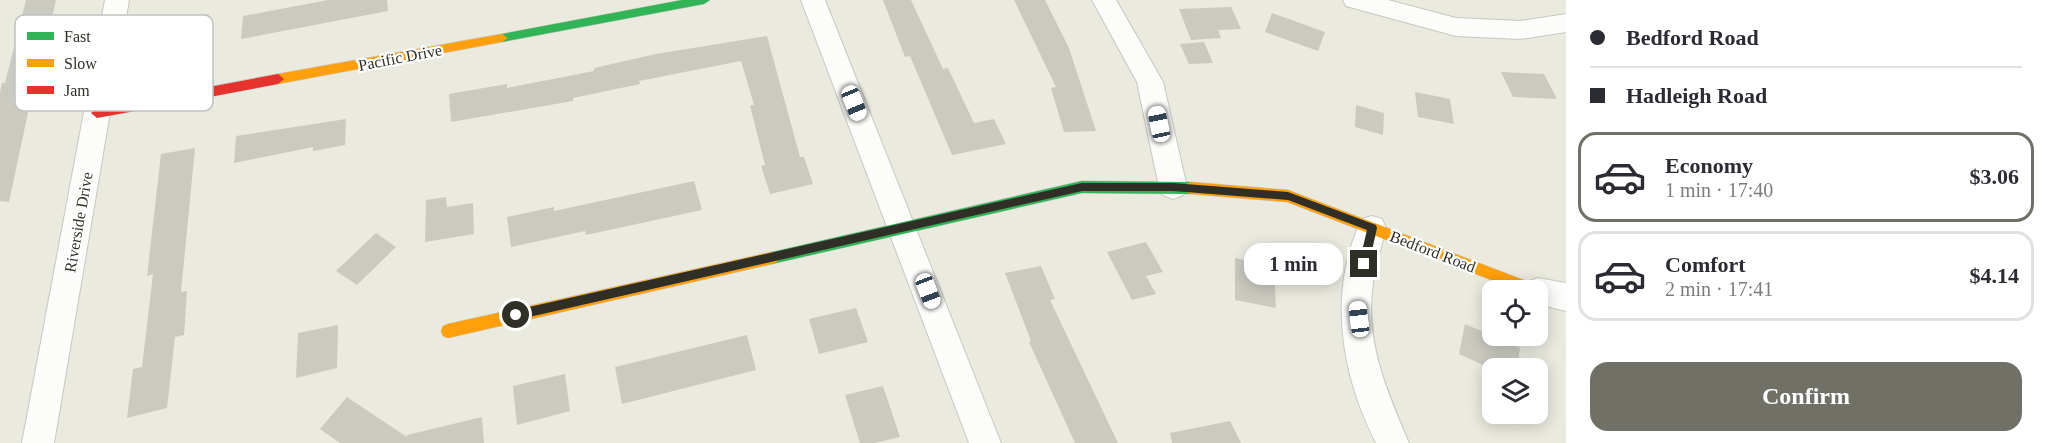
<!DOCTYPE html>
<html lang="en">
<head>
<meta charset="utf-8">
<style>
  body { margin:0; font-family:Georgia,serif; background:#f2f2f3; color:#2b2b33; height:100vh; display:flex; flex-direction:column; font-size:22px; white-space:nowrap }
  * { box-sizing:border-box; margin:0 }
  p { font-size:20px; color:#7c7c81 }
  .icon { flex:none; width:33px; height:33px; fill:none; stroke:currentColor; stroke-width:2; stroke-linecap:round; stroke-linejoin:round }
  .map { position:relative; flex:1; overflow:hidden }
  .panel { display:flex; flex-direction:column; background:#fff; width:480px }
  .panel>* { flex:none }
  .hud { display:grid; align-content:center; height:132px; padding:0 24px; background:#fff }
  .buttons { position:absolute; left:1482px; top:280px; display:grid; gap:12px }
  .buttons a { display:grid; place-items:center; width:66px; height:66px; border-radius:12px; background:#fff; box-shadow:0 3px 15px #0003; font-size:30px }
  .end { position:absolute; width:27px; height:27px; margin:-14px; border:8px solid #2f2f27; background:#fff; box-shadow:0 0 0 3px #fff }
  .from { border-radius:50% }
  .bubble { position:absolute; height:42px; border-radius:18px; background:#fff; box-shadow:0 3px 15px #0003; font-size:20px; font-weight:700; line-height:42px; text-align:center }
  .car { position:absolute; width:18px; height:36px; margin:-18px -9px; border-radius:8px; box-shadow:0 0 4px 2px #0007; background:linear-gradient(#fff 24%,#345 0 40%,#fff 0 76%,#345 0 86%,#fff 0) }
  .hud b { display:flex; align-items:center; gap:21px; height:57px; font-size:22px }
  .hud b+b { border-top:2px solid #e1e1e2 }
  .hud i { width:15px; height:15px; background:#2b2b33 }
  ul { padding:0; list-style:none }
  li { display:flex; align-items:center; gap:18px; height:90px; margin:0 12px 9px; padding:0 12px; border:3px solid #e1e1e2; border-radius:18px }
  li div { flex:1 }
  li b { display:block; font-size:22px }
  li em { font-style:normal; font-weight:700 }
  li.active { border-color:#707067 }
  li>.icon { width:54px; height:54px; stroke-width:1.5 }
  .primary-button { display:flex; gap:12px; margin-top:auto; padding:12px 24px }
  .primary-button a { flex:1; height:69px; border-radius:18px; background:#707067; color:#fff; font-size:24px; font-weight:700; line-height:69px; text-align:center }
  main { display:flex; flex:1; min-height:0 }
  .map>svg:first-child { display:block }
  .building { fill:#cacac1 }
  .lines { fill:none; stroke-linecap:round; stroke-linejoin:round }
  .street-casing { stroke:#c8c8c0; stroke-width:2 }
  .fast-casing { stroke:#c8c8c0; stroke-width:1 }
  .slow-casing { stroke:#c8c8c0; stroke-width:1 }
  .jam-casing { stroke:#c8c8c0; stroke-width:1 }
  .street { fill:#fcfcfa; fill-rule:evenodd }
  .fast { fill:#30b455; fill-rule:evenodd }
  .slow { fill:#ff9f0a; fill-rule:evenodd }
  .jam { fill:#e5322d; fill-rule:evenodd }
  .route { fill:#2f2f27 }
  .labels { text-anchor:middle; stroke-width:4.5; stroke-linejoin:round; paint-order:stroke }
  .street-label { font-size:16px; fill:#2f2f27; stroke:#fff }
  .key { fill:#fff; stroke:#c1c1be; stroke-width:1.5 }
  .key-label { font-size:16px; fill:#2f2f27 }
</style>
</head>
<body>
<main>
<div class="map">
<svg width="1566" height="443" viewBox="0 0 1566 443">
  <rect width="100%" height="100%" fill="#eaeadf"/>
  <g class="building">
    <polygon points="26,0 56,0 42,60 39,61 9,202 0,201 0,93 2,83 5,83"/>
    <polygon points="328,0 387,0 388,11 241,39 243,16"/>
    <polygon points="883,0 911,0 943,69 948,68 974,123 994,119 1006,144 952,155 910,56 905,57"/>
    <polygon points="1014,0 1045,0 1069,48 1096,131 1064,132 1051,88 1056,87"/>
    <polygon points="1231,7 1241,29 1218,30 1221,38 1191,40 1179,9"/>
    <polygon points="1272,13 1325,32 1318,51 1265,32"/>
    <polygon points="209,14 206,43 175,49 178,20"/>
    <polygon points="767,36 800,157 804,157 813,184 770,194 761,166 765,165 750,106 754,105 741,61 639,81 640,84 573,98 573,101 451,122 449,94 507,84 507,88 594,71 594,68 656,54"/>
    <polygon points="1204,42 1213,63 1189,64 1180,44"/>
    <polygon points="1501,72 1544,74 1557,99 1513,97"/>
    <polygon points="1415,92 1450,99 1454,124 1418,117"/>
    <polygon points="1356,105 1384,113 1383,135 1355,127"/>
    <polygon points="346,119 345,145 313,151 313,147 234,163 236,136"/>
    <polygon points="195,148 181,292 187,291 184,335 175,337 167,408 127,418 133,369 142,367 153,274 147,276 161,154"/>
    <polygon points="694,181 702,210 586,235 585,231 511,247 507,217 554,207 554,211"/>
    <polygon points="446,197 447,207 473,203 474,234 425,242 426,200"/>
    <polygon points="376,233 396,247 357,285 336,271"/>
    <polygon points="1146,242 1163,272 1146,276 1156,294 1132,300 1107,252"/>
    <polygon points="1235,258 1274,267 1276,308 1235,300"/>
    <polygon points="1041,266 1055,299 1050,300 1118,443 1075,443 1029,342 1031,341 1005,273"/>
    <polygon points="856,308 868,342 819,354 809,319"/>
    <polygon points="1465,324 1520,348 1517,369 1492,369 1459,354"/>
    <polygon points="338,325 337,368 296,378 298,333"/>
    <polygon points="747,335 756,370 622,404 615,367"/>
    <polygon points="565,374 570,411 517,425 513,386"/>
    <polygon points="883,386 900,437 875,443 860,443 845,395"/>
    <polygon points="347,397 407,437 407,435 482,417 484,443 340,443 320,429"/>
    <polygon points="1230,421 1241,443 1172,443 1170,433"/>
  </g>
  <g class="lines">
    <g class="street-casing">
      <g id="street">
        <polygon points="105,0 129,0 54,443 22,443"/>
        <polygon points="801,0 825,0 1001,443 969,443"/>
        <polygon points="1092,0 1116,0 1163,82 1187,187 1183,195 1173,199 1163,195 1159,187 1137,82"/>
        <polygon points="1343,0 1388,0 1456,18 1520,21 1566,14 1566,32 1520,39 1456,36 1346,6"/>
        <path d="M 1372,216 L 1382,219 L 1386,228 C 1381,249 1374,270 1372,291 C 1366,346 1389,395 1409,443 L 1376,443 C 1341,374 1327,291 1362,219 Z"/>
        <polygon points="1538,278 1566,283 1566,311 1538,304 1538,291 1523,291 1527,282"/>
      </g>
    </g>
    <g class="fast-casing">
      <g id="fast">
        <polygon points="682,0 710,0 704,4 502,42 496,38 502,34"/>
        <polygon points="1082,181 1191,182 1196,184 1198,188 1196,192 1191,194 1082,193 772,264 767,262 765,258 767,254 772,252"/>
      </g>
    </g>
    <g class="slow-casing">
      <g id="slow">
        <polygon points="502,34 508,38 502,42 278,84 272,79 278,74"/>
        <polygon points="1191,182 1288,190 1542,287 1544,291 1542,295 1538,297 1538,291 1520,291 1287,202 1191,194 1186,192 1184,188 1186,184"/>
        <polygon points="772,252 777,254 779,258 777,262 772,264 448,338 443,336 441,331 443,326 448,324"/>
      </g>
    </g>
    <g class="jam-casing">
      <polygon id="jam" points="278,74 284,79 278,84 97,118 91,113 97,108"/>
    </g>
    <use href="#street" class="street"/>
    <use href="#fast" class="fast"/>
    <use href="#slow" class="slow"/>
    <use href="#jam" class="jam"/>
  </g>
  <polygon class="route" points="1082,183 1173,183 1288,192 1376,225 1377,228 1369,264 1364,268 1359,264 1367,230 1288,200 1173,191 1082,191 516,320 511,315 516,310"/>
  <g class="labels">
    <g class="street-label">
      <text transform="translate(400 57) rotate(-11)" y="6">Pacific Drive</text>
      <text transform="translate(78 222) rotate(-80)" y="6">Riverside Drive</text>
      <text transform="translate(1433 251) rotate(21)" y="6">Bedford Road</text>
    </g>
  </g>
  <rect x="15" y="15" width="198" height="96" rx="9" class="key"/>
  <rect x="27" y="32" width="27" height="8" fill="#30b455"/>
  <rect x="27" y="59" width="27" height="8" fill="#ff9f0a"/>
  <rect x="27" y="86" width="27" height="8" fill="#e5322d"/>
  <g class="key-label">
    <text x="64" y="42">Fast</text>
    <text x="64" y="69">Slow</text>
    <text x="64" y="96">Jam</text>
  </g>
</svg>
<div class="buttons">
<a><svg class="icon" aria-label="locate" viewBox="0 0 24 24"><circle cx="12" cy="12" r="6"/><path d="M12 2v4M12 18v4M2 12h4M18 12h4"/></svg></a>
<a><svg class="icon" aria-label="layers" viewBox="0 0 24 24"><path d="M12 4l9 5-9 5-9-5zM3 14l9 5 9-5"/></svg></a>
</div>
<i class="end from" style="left:516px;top:315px"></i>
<i class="end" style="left:1364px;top:264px"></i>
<div class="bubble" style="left:1244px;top:243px;width:99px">1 min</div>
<i class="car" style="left:854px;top:103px;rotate:158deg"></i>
<i class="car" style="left:1159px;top:124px;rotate:348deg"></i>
<i class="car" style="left:928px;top:291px;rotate:159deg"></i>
<i class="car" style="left:1359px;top:319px;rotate:353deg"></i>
</div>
<section class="panel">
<div class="hud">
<b><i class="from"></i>Bedford Road</b>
<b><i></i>Hadleigh Road</b>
</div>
<ul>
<li class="active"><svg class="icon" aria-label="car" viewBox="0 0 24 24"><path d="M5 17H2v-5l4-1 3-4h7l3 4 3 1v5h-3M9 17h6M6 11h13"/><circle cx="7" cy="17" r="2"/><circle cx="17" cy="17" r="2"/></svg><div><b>Economy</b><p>1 min · 17:40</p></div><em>$3.06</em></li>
<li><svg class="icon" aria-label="car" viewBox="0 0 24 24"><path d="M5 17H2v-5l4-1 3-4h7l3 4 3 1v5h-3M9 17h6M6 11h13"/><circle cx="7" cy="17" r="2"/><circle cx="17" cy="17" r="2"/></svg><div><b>Comfort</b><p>2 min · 17:41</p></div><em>$4.14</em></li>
</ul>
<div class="primary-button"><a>Confirm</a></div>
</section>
</main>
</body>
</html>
